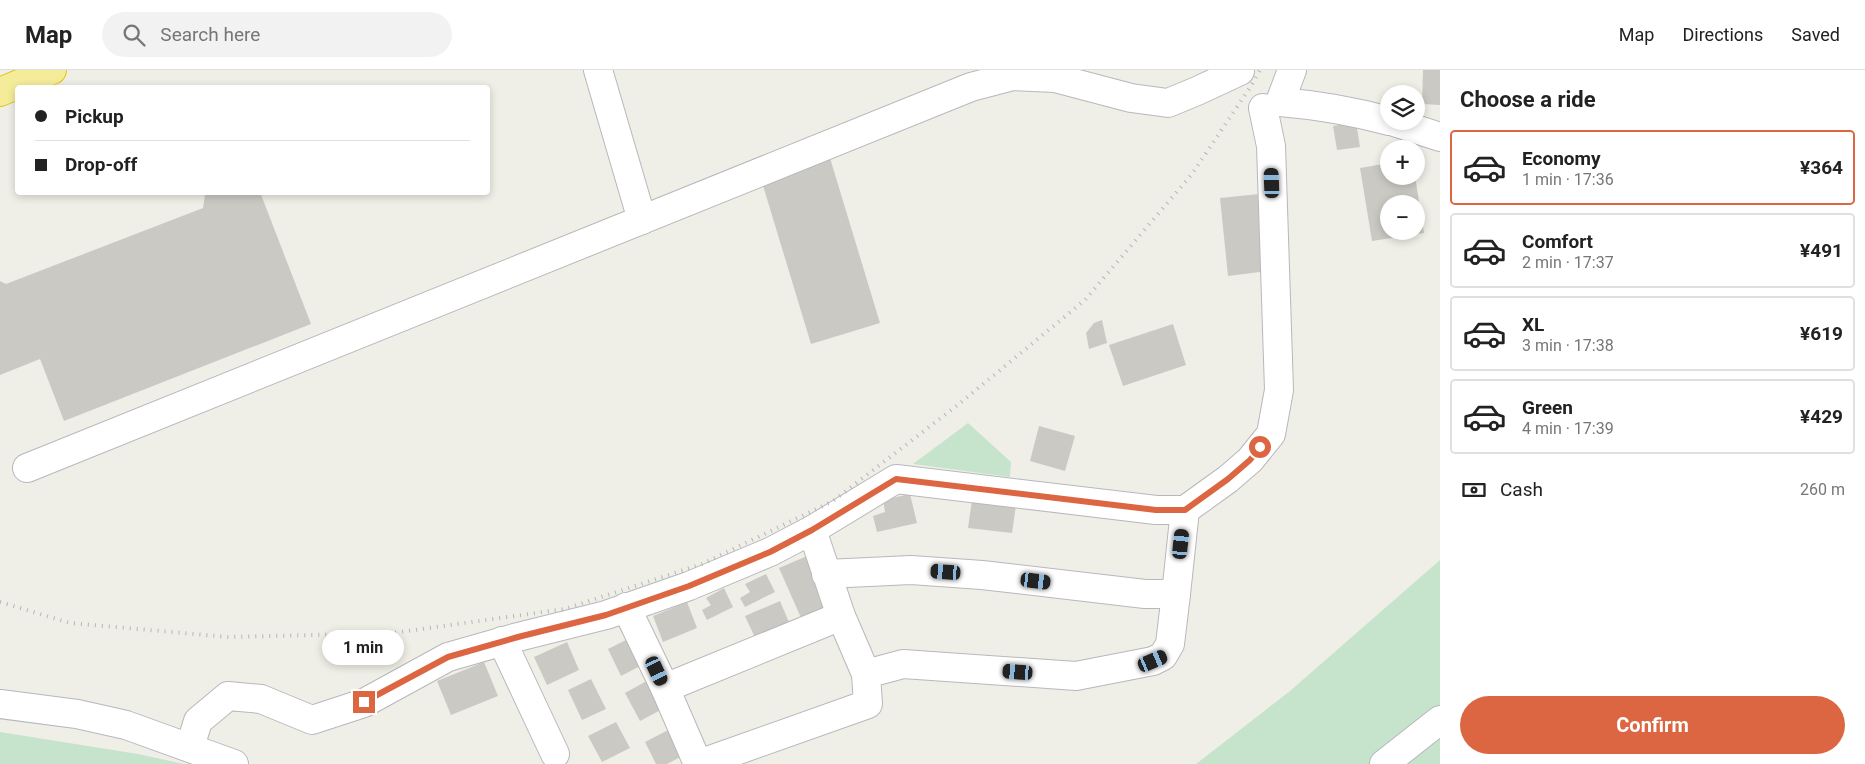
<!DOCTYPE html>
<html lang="en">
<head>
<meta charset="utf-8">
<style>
  body { margin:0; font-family:Roboto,sans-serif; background:#f2f2f2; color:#222; height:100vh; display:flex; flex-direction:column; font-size:19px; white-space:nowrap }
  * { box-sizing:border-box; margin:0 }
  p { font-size:16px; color:#767676 }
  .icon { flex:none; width:28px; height:28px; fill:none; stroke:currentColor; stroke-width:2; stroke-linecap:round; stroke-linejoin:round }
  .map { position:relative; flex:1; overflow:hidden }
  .side { display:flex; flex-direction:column; background:#fff; width:425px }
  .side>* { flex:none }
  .guide { position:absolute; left:15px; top:15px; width:475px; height:110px; border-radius:5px; box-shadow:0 2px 8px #0003; display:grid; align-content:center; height:110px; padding:0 20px; background:#fff }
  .tools { position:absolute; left:1380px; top:15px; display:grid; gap:10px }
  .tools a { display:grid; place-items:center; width:45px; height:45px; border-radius:50%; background:#fff; box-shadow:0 2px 8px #0003; font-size:25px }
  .end { position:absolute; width:22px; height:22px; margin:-11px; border:6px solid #db6641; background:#fff; box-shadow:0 0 0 2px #fff }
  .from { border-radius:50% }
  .bubble { position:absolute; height:35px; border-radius:18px; background:#fff; box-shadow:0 2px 8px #0003; font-size:16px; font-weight:700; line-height:35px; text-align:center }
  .car { position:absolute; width:15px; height:30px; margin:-15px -8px; border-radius:6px; box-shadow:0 0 4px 1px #0007; background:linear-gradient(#222 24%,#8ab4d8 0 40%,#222 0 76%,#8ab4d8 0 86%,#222 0) }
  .guide b { display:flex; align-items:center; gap:18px; height:48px; font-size:19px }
  .guide b+b { border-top:1px solid #e0e0e0 }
  .guide i { width:12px; height:12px; background:#222 }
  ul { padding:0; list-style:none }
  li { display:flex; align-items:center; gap:15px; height:75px; margin:0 10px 8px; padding:0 10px; border:2px solid #e0e0e0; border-radius:5px }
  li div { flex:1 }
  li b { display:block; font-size:19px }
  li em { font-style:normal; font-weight:700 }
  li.selected { border-color:#db6641 }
  li>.icon { width:45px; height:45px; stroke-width:1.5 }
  h2 { padding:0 20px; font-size:22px; line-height:60px }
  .pay { display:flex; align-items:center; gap:12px; height:55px; padding:0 20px; font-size:19px }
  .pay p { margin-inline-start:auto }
  .cta { display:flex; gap:10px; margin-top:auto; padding:10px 20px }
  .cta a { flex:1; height:58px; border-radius:30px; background:#db6641; color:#fff; font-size:20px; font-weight:700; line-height:58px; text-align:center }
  header { display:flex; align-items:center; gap:30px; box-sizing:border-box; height:70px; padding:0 25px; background:#fff; border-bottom:1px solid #e0e0e0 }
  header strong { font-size:24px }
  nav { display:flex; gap:28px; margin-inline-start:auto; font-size:18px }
  .search { width:350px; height:45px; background:#f2f2f2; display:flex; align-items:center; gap:12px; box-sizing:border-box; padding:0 18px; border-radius:28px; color:#767676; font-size:19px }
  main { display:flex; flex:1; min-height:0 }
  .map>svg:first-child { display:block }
  .green { fill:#c6e4cb }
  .building { fill:#cbc9c4; fill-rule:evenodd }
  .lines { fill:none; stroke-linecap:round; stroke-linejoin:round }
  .street-casing { stroke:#b7b8bc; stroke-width:30 }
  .secondary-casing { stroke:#b5b8bd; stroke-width:30 }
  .highway-casing { stroke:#e3c313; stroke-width:30 }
  .street { stroke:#fff; stroke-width:28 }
  .secondary { stroke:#fff; stroke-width:28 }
  .highway { stroke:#f4ec99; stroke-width:28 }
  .rail { stroke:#b5b5b6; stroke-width:4; stroke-dasharray:1 6; stroke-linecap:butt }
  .route { stroke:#db6641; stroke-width:6 }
</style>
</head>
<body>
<header>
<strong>Map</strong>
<div class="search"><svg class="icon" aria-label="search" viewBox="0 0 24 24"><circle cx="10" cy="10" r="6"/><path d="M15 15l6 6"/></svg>Search here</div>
<nav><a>Map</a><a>Directions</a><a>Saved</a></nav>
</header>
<main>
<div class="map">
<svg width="1440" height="694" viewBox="0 0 1440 694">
  <rect width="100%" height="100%" fill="#efefe7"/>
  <g class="green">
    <polygon points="968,353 1011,392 1010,407 913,394"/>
    <polygon points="1440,490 1440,694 1196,694 1290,621"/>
    <polygon points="0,662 138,684 184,694 0,694"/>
  </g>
  <g class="building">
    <polygon points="1423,0 1440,0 1440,35 1422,34"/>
    <polygon points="1356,52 1360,77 1337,80 1333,56"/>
    <polygon points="830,88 880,253 811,274 761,109"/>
    <path d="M 1389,93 L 1389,106 L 1415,106 L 1424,163 L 1372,171 L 1360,98 ZM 1389,134 L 1416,134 L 1416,161 L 1389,161 Z"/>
    <polygon points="211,122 260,122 311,254 64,351 40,289 0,305 0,211 6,214 203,138 205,125"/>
    <polygon points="1259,124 1268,201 1228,206 1220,128"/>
    <polygon points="1102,250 1107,273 1089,279 1086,263 1094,253"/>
    <polygon points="1173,254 1186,295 1123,316 1109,275"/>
    <polygon points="1039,356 1075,366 1065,401 1030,391"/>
    <polygon points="910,424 917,453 877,462 873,446 885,442 883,430"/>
    <polygon points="972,430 1016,435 1012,463 968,458"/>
    <polygon points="807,486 830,537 802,550 779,498"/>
    <polygon points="766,504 775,522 745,537 740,528 750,522 745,514"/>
    <polygon points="724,518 733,537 707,550 702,540 711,535 706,528"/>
    <polygon points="780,531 791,557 757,572 745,546"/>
    <polygon points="687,532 697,558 663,572 653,546"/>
    <polygon points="636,565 648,592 621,606 608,579"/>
    <polygon points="567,572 579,600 547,615 534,587"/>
    <polygon points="484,592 498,626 451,645 437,611"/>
    <polygon points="652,608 668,636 640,651 625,623"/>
    <polygon points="591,609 606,639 582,650 568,620"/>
    <polygon points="616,652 630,678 602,692 588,666"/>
    <polygon points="676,656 690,682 667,694 656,694 645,672"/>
  </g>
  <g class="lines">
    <g class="street-casing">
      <g id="street">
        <polyline points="598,0 642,150"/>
        <path d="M 1292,0 L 1280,32 C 1317,35 1352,41 1389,51"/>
        <polyline points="1391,51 1440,67"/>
        <polyline points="27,398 971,17 1013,6 1055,8 1131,28 1168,33 1197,21 1240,1"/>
        <polyline points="812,460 841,546 866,604"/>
        <polyline points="826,504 911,500 982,505 1145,524 1176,524 1185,440 1228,409 1250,390 1271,364 1279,320 1271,76 1263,38"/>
        <polyline points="626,537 665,618 698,694"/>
        <polyline points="502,571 555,684"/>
        <polyline points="665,618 841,546"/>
        <polyline points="190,677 198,651 228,626 261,629 312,650 364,633 448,587 518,567 606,545 689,516 770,482 812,460 896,409 1156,440 1185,440"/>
        <polyline points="699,694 868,634 866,604 903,594 1076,606 1153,591 1163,586 1170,574 1176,524"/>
      </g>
    </g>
    <g class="secondary-casing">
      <g id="secondary">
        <polyline points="0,634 77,644 126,655 234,694"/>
        <polyline points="1384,694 1440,650"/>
      </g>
    </g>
    <g class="highway-casing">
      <polyline id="highway" points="0,22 52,0"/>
    </g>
    <use href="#street" class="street"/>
    <use href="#secondary" class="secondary"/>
    <use href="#highway" class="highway"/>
    <polyline class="rail" points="0,532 70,553 228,567 393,563 565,539 702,494 833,431 959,334 1085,230 1192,104 1251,16 1260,0"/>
  </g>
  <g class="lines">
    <polyline class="route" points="364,632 448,587 518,567 606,545 689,516 770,482 812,460 896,409 1156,440 1185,440 1228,409 1250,390 1260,377"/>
  </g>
</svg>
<div class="tools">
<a><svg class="icon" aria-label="layers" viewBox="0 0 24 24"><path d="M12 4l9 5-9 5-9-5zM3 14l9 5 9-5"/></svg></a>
<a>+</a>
<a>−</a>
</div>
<i class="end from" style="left:1260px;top:377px"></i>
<i class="end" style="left:364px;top:632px"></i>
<div class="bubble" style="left:322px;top:560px;width:82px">1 min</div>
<i class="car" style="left:1272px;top:113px;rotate:358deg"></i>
<i class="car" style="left:1181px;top:474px;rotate:6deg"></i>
<i class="car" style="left:946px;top:502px;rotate:274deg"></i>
<i class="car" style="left:1036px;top:511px;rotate:97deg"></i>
<i class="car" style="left:1153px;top:591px;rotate:67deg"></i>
<i class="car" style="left:657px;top:601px;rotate:155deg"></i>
<i class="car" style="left:1018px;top:602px;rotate:274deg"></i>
<div class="guide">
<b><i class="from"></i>Pickup</b>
<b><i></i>Drop-off</b>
</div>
</div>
<section class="side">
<h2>Choose a ride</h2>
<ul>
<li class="selected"><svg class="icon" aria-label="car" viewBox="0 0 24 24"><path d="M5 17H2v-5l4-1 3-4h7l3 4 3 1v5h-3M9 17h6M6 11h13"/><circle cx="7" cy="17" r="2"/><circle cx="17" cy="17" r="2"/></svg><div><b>Economy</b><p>1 min · 17:36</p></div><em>¥364</em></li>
<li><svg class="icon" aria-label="car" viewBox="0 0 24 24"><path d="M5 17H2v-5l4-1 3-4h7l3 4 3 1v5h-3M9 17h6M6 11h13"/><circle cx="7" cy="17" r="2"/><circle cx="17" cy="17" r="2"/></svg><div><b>Comfort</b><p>2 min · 17:37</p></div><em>¥491</em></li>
<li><svg class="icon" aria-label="car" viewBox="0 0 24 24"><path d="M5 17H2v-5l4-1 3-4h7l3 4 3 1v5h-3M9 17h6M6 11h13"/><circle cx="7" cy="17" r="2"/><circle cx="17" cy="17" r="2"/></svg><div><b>XL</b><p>3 min · 17:38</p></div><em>¥619</em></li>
<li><svg class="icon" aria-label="car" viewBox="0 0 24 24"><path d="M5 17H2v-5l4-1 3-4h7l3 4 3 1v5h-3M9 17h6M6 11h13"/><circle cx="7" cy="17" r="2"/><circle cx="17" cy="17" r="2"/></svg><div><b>Green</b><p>4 min · 17:39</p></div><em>¥429</em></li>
</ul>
<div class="pay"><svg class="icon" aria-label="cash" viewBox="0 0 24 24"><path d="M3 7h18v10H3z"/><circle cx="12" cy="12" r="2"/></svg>Cash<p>260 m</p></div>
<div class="cta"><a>Confirm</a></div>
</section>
</main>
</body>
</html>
